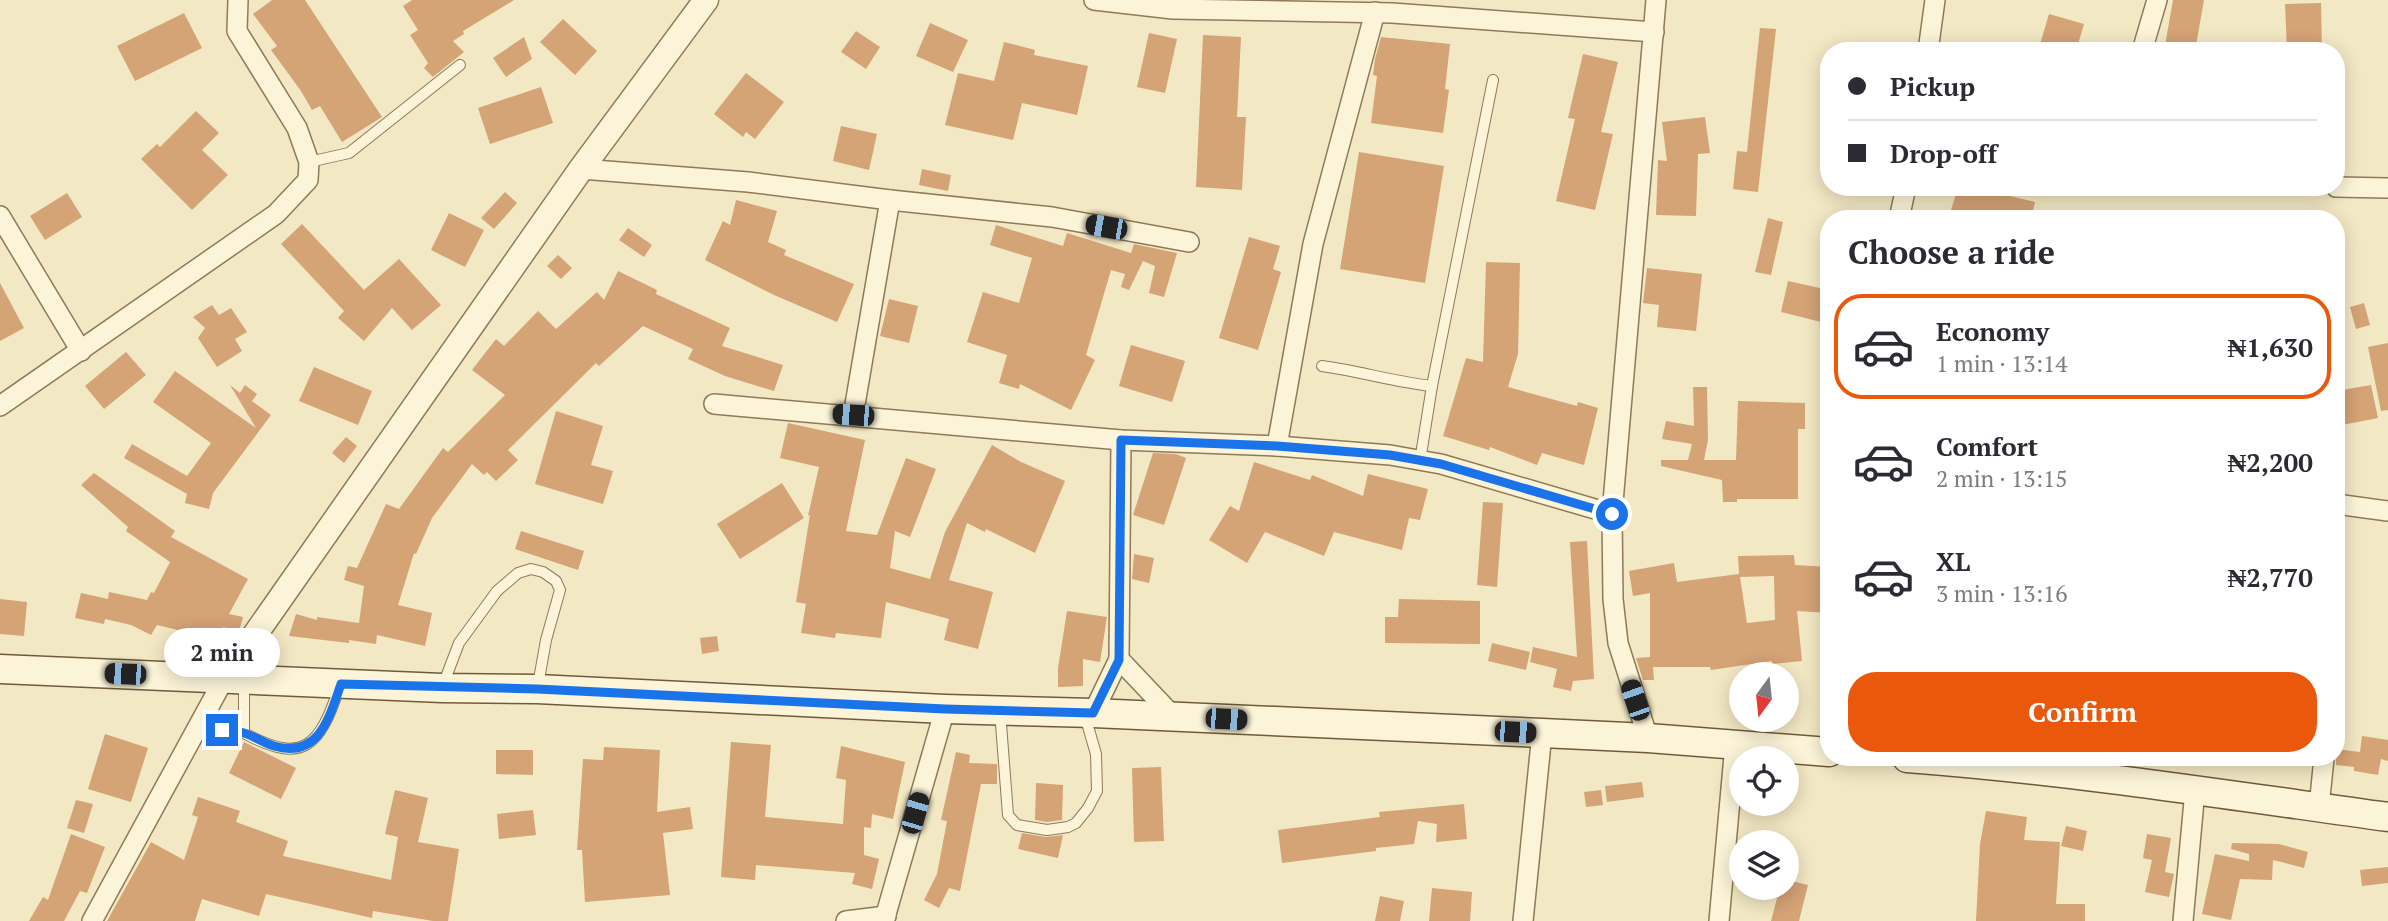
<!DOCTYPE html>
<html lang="en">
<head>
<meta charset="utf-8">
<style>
  body { margin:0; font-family:"PT Serif",serif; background:#f7f7f7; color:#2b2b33; height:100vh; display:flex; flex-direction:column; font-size:26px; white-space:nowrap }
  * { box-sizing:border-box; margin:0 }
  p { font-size:23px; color:#7c7c81 }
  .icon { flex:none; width:38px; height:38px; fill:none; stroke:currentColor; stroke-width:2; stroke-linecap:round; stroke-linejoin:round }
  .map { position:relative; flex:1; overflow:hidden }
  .drawer { position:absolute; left:1820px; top:210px; width:525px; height:556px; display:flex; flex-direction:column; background:#fff; border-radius:28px; box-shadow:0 4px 18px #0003 }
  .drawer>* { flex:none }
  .banner { position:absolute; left:1820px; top:42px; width:525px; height:154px; border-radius:28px; box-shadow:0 4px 18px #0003; display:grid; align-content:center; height:154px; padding:0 28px; background:#fff }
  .needle { width:46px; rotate:195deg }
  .buttons { position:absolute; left:1729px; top:662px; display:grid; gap:14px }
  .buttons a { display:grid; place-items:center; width:70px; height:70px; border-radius:50%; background:#fff; box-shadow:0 4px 18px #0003; font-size:35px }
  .end { position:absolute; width:32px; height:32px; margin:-16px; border:9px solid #1a73e8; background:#fff; box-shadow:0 0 0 4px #fff }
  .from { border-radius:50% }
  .bubble { position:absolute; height:49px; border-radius:24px; background:#fff; box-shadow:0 4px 18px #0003; font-size:23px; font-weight:800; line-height:49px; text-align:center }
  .car { position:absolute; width:21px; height:42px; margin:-21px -10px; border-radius:9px; box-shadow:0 0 5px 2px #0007; background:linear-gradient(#222 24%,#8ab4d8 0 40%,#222 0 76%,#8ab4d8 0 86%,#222 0) }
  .banner b { display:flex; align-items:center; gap:24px; height:66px; font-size:26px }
  .banner b+b { border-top:2px solid #e1e1e2 }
  .banner i { width:18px; height:18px; background:#2b2b33 }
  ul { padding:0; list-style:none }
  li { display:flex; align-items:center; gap:21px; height:105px; margin:0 14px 10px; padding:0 14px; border:4px solid transparent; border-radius:28px }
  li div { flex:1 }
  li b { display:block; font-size:26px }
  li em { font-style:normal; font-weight:800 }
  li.on { border-color:#ea580c }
  li>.icon { width:63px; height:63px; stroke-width:1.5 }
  h2 { padding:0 28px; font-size:32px; line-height:84px }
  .action { display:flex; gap:14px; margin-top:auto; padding:14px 28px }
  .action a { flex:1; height:80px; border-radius:28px; background:#ea580c; color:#fff; font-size:28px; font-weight:800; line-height:80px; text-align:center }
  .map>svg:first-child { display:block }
  .building { fill:#d4a376; fill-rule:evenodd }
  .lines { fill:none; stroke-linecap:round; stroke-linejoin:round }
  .service-casing { stroke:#8f7958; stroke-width:12 }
  .minor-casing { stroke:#8f7958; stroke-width:22 }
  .tertiary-casing { stroke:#8f7958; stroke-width:27 }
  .secondary-casing { stroke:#715a3b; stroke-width:31 }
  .service { stroke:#fcf4d8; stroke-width:10 }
  .minor { stroke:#fcf4d8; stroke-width:19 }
  .tertiary { stroke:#fcf4d8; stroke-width:24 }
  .secondary { stroke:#fcf4d8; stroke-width:28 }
  .route { stroke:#1a73e8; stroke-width:9 }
</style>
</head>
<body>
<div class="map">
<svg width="2388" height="921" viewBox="0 0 2388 921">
  <rect width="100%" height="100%" fill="#f3e8c4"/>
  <g class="building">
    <polygon points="272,0 305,0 382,117 342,142 320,106 312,110 301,91 271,50 277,46 253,14"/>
    <polygon points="412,0 514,0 463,31 464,34 453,41 464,52 433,77 424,68 428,63 410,35 418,30 403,6"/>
    <polygon points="2173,0 2204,0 2195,51 2164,51"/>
    <polygon points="2321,3 2322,51 2287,51 2285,4"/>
    <polygon points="184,13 202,48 135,81 117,46"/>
    <polygon points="2049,14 2084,24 2076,51 2038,51"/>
    <polygon points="563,19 597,51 575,75 540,42"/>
    <polygon points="930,23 968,40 953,72 916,56"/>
    <polygon points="1760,28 1776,29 1758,192 1733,189 1737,151 1747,152"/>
    <polygon points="856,31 880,47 866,69 841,52"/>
    <polygon points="1149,33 1177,39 1165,93 1137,87"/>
    <polygon points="1203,35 1241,37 1237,117 1246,117 1242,190 1196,187"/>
    <polygon points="524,37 532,59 506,77 493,58"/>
    <polygon points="1381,37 1450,44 1445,89 1449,90 1443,133 1371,123 1377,76 1373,75 1375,59"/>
    <polygon points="1004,42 1035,50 1034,55 1088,66 1077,115 1022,103 1013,140 945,125 958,73 994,81"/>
    <polygon points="1583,54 1618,62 1601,132 1613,134 1595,210 1556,201 1575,119 1568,118"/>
    <polygon points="746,73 784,102 755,139 746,132 743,137 714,114"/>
    <polygon points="541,87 553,123 490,144 478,108"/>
    <polygon points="196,111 219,133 202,150 228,175 192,210 141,159 157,144 160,147"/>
    <polygon points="1705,117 1710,153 1698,154 1696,216 1656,215 1658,160 1667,161 1662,122"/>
    <polygon points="841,126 877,134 869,170 833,161"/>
    <polygon points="1359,152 1444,166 1425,283 1340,269"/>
    <polygon points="922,169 951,175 948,191 919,185"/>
    <polygon points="1958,187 1989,187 1988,191 2035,202 2031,219 1984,219 1951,210"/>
    <polygon points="505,192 517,203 494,229 481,218"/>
    <polygon points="67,193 82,217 45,240 30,216"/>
    <polygon points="736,200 777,211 768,242 786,250 784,255 854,284 837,322 774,295 705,260 723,221 730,225"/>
    <polygon points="449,213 484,230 465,267 431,250"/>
    <polygon points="1768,218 1783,222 1771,275 1755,272"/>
    <polygon points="302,224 364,290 399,259 441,305 412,330 392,308 364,341 338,318 344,311 281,244"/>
    <polygon points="996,225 1063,246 1067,233 1131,253 1134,244 1177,253 1164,297 1149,293 1155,266 1143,261 1129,290 1121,287 1125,274 1111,270 1086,355 1095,360 1071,410 1020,384 1019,389 999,383 1007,355 967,342 983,292 1019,303 1032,258 990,245"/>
    <polygon points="628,228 652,245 644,257 619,240"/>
    <polygon points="1249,237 1280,246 1273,269 1281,272 1258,350 1219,338"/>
    <polygon points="558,255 572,268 561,279 547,266"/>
    <polygon points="1486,262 1520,263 1518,354 1508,387 1577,406 1578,402 1598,408 1584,465 1542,453 1537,465 1490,447 1489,450 1443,436 1466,358 1483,362"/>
    <polygon points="1647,268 1702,274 1696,331 1657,327 1659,305 1643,303"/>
    <polygon points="618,271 657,290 656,294 730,328 722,346 783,365 774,391 725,376 688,359 693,349 643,326 599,366 596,363 508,450 518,460 496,481 487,472 484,475 472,464 432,518 416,554 414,553 398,605 432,613 425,646 377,635 376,644 349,640 349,643 289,636 296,614 317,620 317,617 359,623 364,586 344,580 348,566 357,568 386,504 399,509 443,448 448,452 505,395 472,370 496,339 504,346 538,311 556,329 597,292 604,300"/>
    <polygon points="1788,281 1829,290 1829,324 1781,312"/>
    <polygon points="0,283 24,328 0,341"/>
    <polygon points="889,299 918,306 909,343 880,336"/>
    <polygon points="2364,303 2370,325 2356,329 2350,307"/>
    <polygon points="212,305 219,315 231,308 247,332 235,339 242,351 217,367 198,338 205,328 193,317"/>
    <polygon points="2388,343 2388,410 2381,411 2368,347"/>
    <polygon points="1131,345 1185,361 1172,402 1119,386"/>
    <polygon points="126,352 146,375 104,409 85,386"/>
    <polygon points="314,367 372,391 358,425 299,401"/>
    <polygon points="175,371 256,428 230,385 240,393 245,385 257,394 252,401 271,415 213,493 209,509 185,503 187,494 124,458 132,444 187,476 211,443 153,402"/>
    <polygon points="2371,385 2378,418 2342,425 2336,391"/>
    <polygon points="1693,387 1707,387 1708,440 1704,460 1736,460 1738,401 1805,403 1805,429 1798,429 1798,499 1737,499 1737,502 1723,502 1722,480 1661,466 1661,460 1688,460 1692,444 1662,439 1666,421 1694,426"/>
    <polygon points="556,411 603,426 591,465 613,471 603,504 535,484"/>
    <polygon points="788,423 865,440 846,531 877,535 906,458 936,469 910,537 895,531 890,568 930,579 945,532 992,445 1021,462 1065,481 1035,553 986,529 985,532 967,523 949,580 993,592 978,649 944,640 949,619 886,602 881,638 836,633 835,638 801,633 806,604 796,602 810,515 808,516 819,467 780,458"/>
    <polygon points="346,437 357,446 344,463 332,453"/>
    <polygon points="1153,453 1176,454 1186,458 1164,525 1133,515"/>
    <polygon points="1254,462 1310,480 1312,475 1363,496 1368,474 1428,489 1420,520 1409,518 1402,550 1334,532 1324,556 1265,532 1247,563 1209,540 1230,506 1239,511"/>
    <polygon points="94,473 175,531 171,537 248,579 229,614 243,617 239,631 223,627 220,640 157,625 151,635 131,625 105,619 104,624 75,618 81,593 108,599 109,592 147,600 151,592 154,593 170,562 126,531 128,527 81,485"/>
    <polygon points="782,483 804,518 740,559 717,524"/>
    <polygon points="1483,502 1503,503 1497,587 1477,585"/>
    <polygon points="521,531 584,551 578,570 515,549"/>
    <polygon points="1587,541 1594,679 1573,681 1571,691 1553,687 1557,669 1530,662 1533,647 1577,657 1570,542"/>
    <polygon points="1134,554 1154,558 1149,583 1132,579"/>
    <path d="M 1794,555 L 1795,565 L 1829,567 L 1829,613 L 1797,611 L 1802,661 L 1772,664 L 1772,661 L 1711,670 L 1710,667 L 1653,667 L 1654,680 L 1643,680 L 1636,658 L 1650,657 L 1650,593 L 1633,596 L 1629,571 L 1674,563 L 1677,582 L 1739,574 L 1738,556 ZM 1774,576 L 1775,620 L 1747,623 L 1740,577 Z"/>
    <polygon points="0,599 27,602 24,636 0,634"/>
    <polygon points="1399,599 1480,601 1480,644 1385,643 1385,617 1398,617"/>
    <polygon points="1067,611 1107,617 1100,662 1083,659 1083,686 1058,687 1058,668"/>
    <polygon points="717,636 719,651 702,654 700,638"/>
    <polygon points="1492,643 1530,652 1526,670 1488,661"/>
    <polygon points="105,734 148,748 131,802 88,789"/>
    <polygon points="2362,736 2388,740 2388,761 2381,759 2378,775 2354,771 2354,767 2336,765 2336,749 2360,752"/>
    <polygon points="244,742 296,768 281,799 229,773"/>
    <polygon points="731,742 771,745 765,817 843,824 846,780 836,778 841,746 905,762 893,819 872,814 871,828 864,827 864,855 879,859 872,889 852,884 855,873 756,865 755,880 721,877"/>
    <polygon points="604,747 660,750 657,812 690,807 693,829 663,833 670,895 585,902 582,850 577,850 583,759 603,760"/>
    <polygon points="496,750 533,750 533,775 496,774"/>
    <polygon points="956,752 970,755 969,763 997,764 997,784 981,784 960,891 949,888 939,908 924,900 937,874 947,821 941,820"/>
    <polygon points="1161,767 1164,841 1134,842 1132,768"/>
    <polygon points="1642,782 1644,797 1607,802 1605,786"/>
    <polygon points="1036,783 1063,785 1062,820 1047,822 1035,820"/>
    <polygon points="395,790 428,798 418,842 459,849 448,921 433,921 373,911 372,918 266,894 259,916 202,899 195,921 107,921 151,842 184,860 198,817 192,815 198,797 240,811 236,822 288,841 283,856 391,880 398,837 385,834"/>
    <polygon points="1601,790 1603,805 1586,807 1584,792"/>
    <polygon points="76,800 93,804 84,833 67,828"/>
    <polygon points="1464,804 1467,839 1436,842 1437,824 1418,821 1414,844 1376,848 1376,851 1282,863 1278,830 1380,817 1379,812"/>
    <polygon points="533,810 536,835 499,839 497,814"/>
    <polygon points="1986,811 2027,817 2024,840 2060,842 2056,904 2085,904 2085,921 1976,921 1980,844"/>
    <polygon points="2066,826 2087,831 2083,851 2061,846"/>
    <polygon points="1022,833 1046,837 1063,835 1058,858 1018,849"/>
    <polygon points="71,834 105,847 87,893 80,891 64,921 29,921 43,897 48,900"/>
    <polygon points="2147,834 2171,838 2165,872 2174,874 2169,897 2145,892 2152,860 2143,858"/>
    <polygon points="2232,843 2279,844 2308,852 2304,868 2273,860 2272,880 2240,879 2231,920 2202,914 2215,854 2249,861 2249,854 2231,849"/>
    <polygon points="2388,867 2388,883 2362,886 2360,870"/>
    <polygon points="1787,880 1808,885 1799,921 1771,921 1780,887 1787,887"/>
    <polygon points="1432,888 1472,892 1470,921 1429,921"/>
    <polygon points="1380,896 1404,901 1400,921 1375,921"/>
  </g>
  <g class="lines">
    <g class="service-casing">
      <g id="service">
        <polyline points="309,162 349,153 460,65"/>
        <path d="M 1322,366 C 1359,371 1395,382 1432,386"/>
        <polyline points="1420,461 1432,386 1493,80"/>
        <path d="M 244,683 L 244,733 C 304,766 320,745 339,688"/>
        <polyline points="443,685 459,643 497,591 518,573 531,569 543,572 556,581 560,590 546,640 538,685"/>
        <polyline points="1000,711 1008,815 1017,825 1047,830 1068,827 1076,823 1088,808 1097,791 1096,754 1085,716"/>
        <polyline points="199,726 244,733"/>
      </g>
    </g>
    <g class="minor-casing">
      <g id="minor">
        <polyline points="1094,0 1173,9 1392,13 1654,32"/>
        <polyline points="1928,51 1935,0"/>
        <polyline points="2142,51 2157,0"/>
        <polyline points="581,169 748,182 890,200 1052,217 1189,242"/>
        <polyline points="2336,187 2388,188"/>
        <polyline points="0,216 81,351"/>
        <polyline points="1899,219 1906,187"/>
        <polyline points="714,404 1121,440 1277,446 1390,455 1441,464 1612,514"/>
        <polyline points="0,406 276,214 308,180 309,162 297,128 237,31 238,0"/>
        <polyline points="853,416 890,200"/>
        <polyline points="1121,440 1119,659 1173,716"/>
        <polyline points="1277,446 1313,244 1375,12"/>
        <polyline points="2336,504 2388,511"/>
        <polyline points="1093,713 1119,659"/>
        <polyline points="1648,738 1618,643 1613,599 1612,514 1656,0"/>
        <polyline points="2319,807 2324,758"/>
        <polyline points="92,921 224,679"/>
        <polyline points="846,921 886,916"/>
        <polyline points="884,921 945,709"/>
        <polyline points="1523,921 1542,733"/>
        <polyline points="1719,921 1735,745"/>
        <polyline points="2183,921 2195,790"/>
      </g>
    </g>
    <g class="tertiary-casing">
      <polyline id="tertiary" points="224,679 581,169 706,0"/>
    </g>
    <g class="secondary-casing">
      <g id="secondary">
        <polyline points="0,669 442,688 537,689 945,709 1093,713 1542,733 1648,738 1829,752"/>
        <path d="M 1907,758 C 2068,770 2228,795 2388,817"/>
      </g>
    </g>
    <use href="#service" class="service"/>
    <use href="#minor" class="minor"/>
    <use href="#tertiary" class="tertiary"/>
    <use href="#secondary" class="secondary"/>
  </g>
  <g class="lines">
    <path class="route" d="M 222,730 C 229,731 237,731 244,733 C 254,736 263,743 274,746 C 319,759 329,718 341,684 L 537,689 L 945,709 L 1093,713 L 1119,660 L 1121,440 L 1277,446 L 1390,455 L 1441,464 L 1612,514"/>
  </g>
</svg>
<div class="buttons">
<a><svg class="needle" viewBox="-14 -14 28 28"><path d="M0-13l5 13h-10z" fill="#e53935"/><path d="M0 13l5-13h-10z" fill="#7c7c81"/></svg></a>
<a><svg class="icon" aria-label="locate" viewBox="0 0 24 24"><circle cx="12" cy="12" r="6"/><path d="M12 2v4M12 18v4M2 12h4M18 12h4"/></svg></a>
<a><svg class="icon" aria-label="layers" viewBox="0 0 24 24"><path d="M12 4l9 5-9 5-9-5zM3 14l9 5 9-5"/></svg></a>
</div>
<i class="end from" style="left:1612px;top:514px"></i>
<i class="end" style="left:222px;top:730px"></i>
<div class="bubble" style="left:164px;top:628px;width:116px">2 min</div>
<i class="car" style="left:1106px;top:227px;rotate:280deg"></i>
<i class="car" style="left:853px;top:415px;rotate:274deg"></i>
<i class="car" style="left:125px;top:674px;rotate:272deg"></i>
<i class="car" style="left:1635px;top:700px;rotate:341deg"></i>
<i class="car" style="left:1226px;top:719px;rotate:93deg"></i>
<i class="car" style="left:1515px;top:732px;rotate:93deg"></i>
<i class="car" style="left:915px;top:813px;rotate:16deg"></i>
<div class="banner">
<b><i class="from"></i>Pickup</b>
<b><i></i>Drop-off</b>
</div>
<section class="drawer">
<h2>Choose a ride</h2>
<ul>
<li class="on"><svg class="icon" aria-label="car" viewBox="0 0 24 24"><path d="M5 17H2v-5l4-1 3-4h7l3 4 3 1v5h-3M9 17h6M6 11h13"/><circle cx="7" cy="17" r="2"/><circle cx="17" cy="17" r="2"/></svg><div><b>Economy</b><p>1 min · 13:14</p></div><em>₦1,630</em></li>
<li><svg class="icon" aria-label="car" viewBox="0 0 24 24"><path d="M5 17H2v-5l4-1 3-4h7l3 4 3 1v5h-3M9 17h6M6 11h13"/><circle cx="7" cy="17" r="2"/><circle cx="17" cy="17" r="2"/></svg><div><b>Comfort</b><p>2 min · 13:15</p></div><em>₦2,200</em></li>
<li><svg class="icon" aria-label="car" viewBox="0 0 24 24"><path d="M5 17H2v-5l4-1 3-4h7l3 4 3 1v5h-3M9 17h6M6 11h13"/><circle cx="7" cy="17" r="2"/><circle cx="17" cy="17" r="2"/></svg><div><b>XL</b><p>3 min · 13:16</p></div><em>₦2,770</em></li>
</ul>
<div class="action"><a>Confirm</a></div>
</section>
</div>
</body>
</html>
